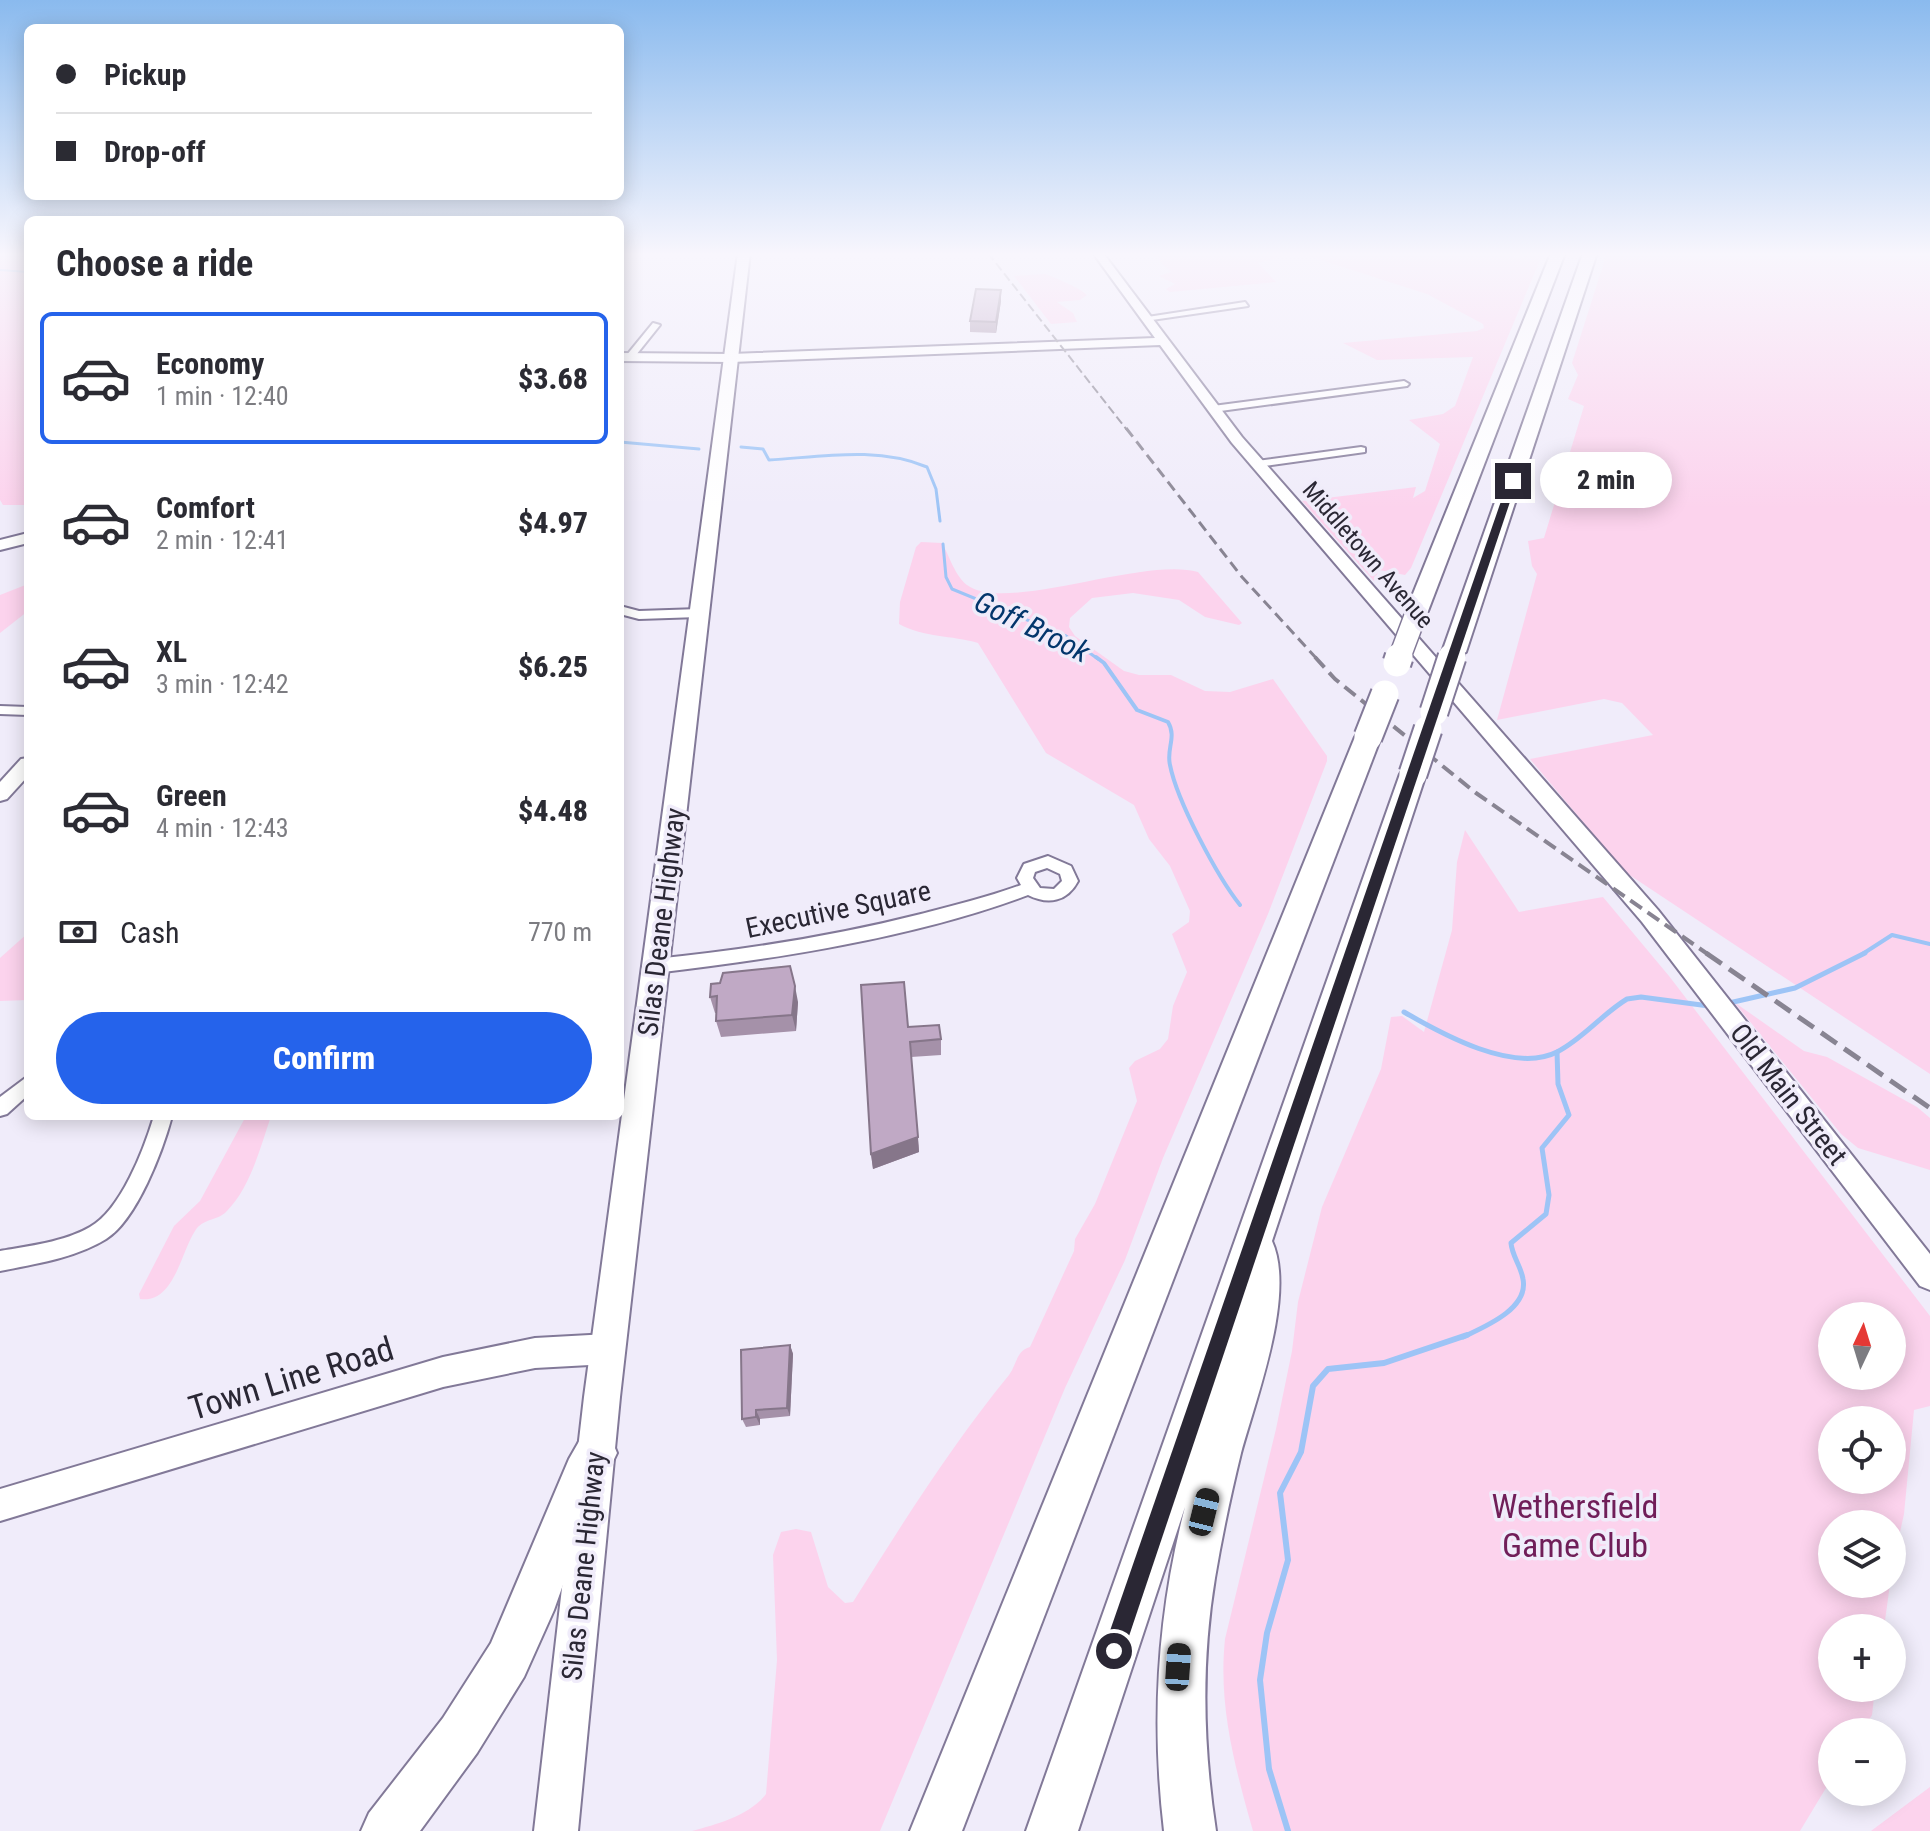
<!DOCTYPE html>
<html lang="en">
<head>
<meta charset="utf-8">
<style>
  body { margin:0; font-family:"Roboto Condensed",sans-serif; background:#f7f7f7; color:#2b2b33; height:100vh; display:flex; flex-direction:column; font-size:30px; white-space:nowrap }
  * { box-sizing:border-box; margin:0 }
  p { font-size:26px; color:#7c7c81 }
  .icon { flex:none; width:44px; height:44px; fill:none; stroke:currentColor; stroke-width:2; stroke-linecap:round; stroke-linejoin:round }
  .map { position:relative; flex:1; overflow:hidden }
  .drawer { position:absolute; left:24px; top:216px; width:600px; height:904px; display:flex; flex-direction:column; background:#fff; border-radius:12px; box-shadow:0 4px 20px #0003 }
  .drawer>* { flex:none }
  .top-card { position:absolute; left:24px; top:24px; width:600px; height:176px; border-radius:12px; box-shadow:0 4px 20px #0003; display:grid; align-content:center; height:176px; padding:0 32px; background:#fff }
  .needle { width:52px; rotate:4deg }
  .buttons { position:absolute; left:1818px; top:1302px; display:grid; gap:16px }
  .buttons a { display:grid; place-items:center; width:88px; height:88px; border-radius:50%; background:#fff; box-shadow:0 4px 20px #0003; font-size:40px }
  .end { position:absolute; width:36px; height:36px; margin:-18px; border:10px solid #2a2734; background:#fff; box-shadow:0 0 0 4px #fff }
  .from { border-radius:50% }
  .bubble { position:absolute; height:56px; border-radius:28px; background:#fff; box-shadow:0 4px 20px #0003; font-size:26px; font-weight:800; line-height:56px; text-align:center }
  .car { position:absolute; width:24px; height:48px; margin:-24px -12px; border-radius:10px; box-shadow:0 0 6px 2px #0007; background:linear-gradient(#222 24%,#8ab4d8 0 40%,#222 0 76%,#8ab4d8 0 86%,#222 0) }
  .top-card b { display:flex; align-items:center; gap:28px; height:76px; font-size:30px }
  .top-card b+b { border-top:2px solid #e1e1e2 }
  .top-card i { width:20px; height:20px; background:#2b2b33 }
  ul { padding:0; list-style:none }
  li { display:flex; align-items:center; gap:24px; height:132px; margin:0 16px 12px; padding:0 16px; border:4px solid transparent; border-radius:12px }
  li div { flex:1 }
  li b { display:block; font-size:30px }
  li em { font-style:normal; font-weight:800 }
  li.active { border-color:#2563eb }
  li>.icon { width:72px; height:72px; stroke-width:1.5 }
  h2 { padding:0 32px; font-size:36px; line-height:96px }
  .pay { display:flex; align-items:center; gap:20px; height:88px; padding:0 32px; font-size:30px }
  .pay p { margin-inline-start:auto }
  .action { display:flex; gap:16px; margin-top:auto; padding:16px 32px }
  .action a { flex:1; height:92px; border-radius:48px; background:#2563eb; color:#fff; font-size:32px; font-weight:800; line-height:92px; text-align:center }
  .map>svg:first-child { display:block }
  .green { fill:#fcd3ed; fill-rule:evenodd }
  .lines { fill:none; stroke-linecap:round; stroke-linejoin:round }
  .stream-far4 { stroke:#9dc4f6; stroke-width:2 }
  .stream-far3 { stroke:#9dc4f6; stroke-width:3 }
  .stream-far2 { stroke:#9dc4f6; stroke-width:4 }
  .stream-far1 { stroke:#9dc4f6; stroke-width:5 }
  .stream { stroke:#9dc4f6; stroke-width:6 }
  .street-casing { stroke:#827998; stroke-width:4 }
  .secondary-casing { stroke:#827998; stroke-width:4 }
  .primary-casing { stroke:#827998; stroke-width:4 }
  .highway-casing { stroke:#827998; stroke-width:4 }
  .street { fill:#fff; fill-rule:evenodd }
  .secondary { fill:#fff; fill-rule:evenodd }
  .primary { fill:#fff; fill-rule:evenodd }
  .highway { fill:#fff; fill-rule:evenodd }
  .rail-far3 { stroke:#888492; stroke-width:2; stroke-dasharray:9 4; stroke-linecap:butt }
  .rail-far2 { stroke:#888492; stroke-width:3; stroke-dasharray:11 6; stroke-linecap:butt }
  .rail-far1 { stroke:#888492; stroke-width:4; stroke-dasharray:14 7; stroke-linecap:butt }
  .rail { stroke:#888492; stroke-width:5; stroke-dasharray:19 9; stroke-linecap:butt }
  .highway-bridge-far1-casing { stroke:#827998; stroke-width:24; stroke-linecap:butt }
  .highway-bridge-casing { stroke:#827998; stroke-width:31; stroke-linecap:butt }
  .highway-bridge-far1 { stroke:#fff; stroke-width:21 }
  .highway-bridge { stroke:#fff; stroke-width:27 }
  .wall { fill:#a591a9 }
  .shaded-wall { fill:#86768a }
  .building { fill:#c0a9c5; stroke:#86768a; stroke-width:2 }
  .route { fill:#2a2734 }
  .labels { text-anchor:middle; stroke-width:7; stroke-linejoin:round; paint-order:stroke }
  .far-street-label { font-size:24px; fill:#2a2734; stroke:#f0ecfa }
  .street-label { font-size:28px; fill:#2a2734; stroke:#f0ecfa }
  .water-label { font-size:30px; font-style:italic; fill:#03366c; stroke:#f0ecfa }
  .near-street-label { font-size:34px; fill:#2a2734; stroke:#f0ecfa }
  .near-park-label { font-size:34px; fill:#701e59; stroke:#f0ecfa }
</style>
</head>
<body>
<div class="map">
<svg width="1930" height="1831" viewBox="0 0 1930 1831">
  <rect width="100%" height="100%" fill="#f0ecfa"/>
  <g class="green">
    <polygon points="0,253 28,253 28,505 3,505 0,500"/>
    <polygon points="1485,253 1519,258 1531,253 1543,253 1411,568 1405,575 1379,570 1374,581 1302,501 1416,487 1413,498 1425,491 1440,444 1409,420 1443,414 1455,406 1473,357 1377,360 1343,343 1477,331 1484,328 1483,324 1427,294 1308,256 1288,255 1258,263 1276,282 1170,292 1166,289 1175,284 1159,276 1171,272 1153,254"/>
    <polygon points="1607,253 1930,253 1930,1074 1625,872 1530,759 1653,735 1622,703 1604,699 1497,720 1537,574 1532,566 1528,541 1544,538 1584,406 1568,399 1578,375 1572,363"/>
    <path d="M 1045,274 C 1056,278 1080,288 1087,295 L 1080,300 L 1057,302 L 1073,313 L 1077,322 L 1051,324 L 1014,276 Z"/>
    <path d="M 921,542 L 942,543 C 949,555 955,576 967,585 C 1005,614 1144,556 1198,572 L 1242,623 L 1239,625 L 1205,617 L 1179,600 L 1133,593 L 1092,598 L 1070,618 L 1069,627 L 1075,636 L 1124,671 L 1139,675 L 1171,675 L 1205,691 L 1230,692 L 1273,679 L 1327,756 L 1327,761 L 1268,914 L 1163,1158 L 1125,1260 L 1065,1388 L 880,1831 L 692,1831 C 717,1824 749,1816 766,1794 L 777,1660 L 773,1555 L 781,1532 L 796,1529 L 811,1532 L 828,1587 L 845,1603 L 853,1602 C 902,1524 951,1446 1009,1375 C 1017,1364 1016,1351 1030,1347 L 1074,1251 L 1075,1239 L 1095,1204 L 1137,1101 L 1129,1068 L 1135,1061 L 1160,1049 L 1168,1039 L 1173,1006 L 1187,972 L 1172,934 L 1189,922 L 1190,911 L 1170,866 L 1149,839 L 1134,805 L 1046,753 L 978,643 C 951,635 925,638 899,624 L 900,602 L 916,547 Z"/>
    <polygon points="28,584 28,611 0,633 0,595"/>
    <path d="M 1465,830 L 1519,912 L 1603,897 L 1669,976 L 1930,1316 L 1930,1406 L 1914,1410 L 1904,1514 L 1892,1568 L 1892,1524 L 1832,1524 L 1832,1584 L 1890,1584 L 1884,1628 L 1832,1628 L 1832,1688 L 1875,1688 L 1872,1715 L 1861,1732 L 1832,1732 L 1832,1778 L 1800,1831 L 1253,1831 C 1235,1767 1218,1706 1225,1639 L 1276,1429 L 1292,1351 L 1298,1302 L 1322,1207 L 1381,1069 L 1391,1017 L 1402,1016 L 1424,1032 L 1452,930 L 1457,862 ZM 1892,1316 L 1892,1376 L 1832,1376 L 1832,1316 ZM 1832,1420 L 1892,1420 L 1892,1480 L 1832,1480 Z"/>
    <polygon points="28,933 28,1000 0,1001 0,958"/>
    <polygon points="1734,1002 1804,1051 1827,1057 1917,1107 1930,1118 1930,1170 1858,1148 1841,1134"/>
    <path d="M 246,1116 L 271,1116 C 260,1148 251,1187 226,1212 C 217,1221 203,1218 195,1231 C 181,1252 174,1304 140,1299 L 139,1294 L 174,1226 L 200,1201 Z"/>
    <polygon points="1930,1787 1930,1831 1871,1831"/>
  </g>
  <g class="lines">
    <polyline class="stream-far4" points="0,270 28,272"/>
    <g class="stream-far3">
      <polyline points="620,442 699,449"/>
      <path d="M 741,447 L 763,449 L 769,460 C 821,457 877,446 927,467 L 936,489 L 940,521"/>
      <polyline points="943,544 946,577 952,589 1066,636 1098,659"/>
    </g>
    <g class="stream-far2">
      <path d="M 1096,657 L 1104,663 L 1137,710 L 1168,722 C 1177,737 1166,749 1170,765 C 1177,801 1217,876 1240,905"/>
      <polyline points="1861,955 1892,935 1930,944"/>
    </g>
    <g class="stream-far1">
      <polyline points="1729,1003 1795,988 1865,953"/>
      <path d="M 1404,1012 C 1442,1034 1514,1074 1557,1052 C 1583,1039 1602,1014 1627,999 L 1641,997 L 1709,1006"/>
      <path d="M 1463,1337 C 1484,1327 1529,1309 1523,1279 C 1521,1266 1512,1256 1511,1243 L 1546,1214 L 1549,1195 L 1542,1148 L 1569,1115 L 1558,1084 L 1557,1052"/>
    </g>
    <polyline class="stream" points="1288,1831 1269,1769 1260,1680 1267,1633 1288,1560 1280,1493 1301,1452 1313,1386 1328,1369 1384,1363 1467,1335"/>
    <g class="street-casing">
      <g id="street">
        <polygon points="1245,302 1248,306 1145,321 1141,318"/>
        <polygon points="653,323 660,325 632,360 626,360 626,356"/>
        <polygon points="1404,381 1409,384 1407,386 1213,412 1208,409 1213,406"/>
        <polygon points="1361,447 1365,448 1365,452 1257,467 1252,464 1257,461"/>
        <polygon points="620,606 639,611 699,609 705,613 699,617 639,619 620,614"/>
        <polygon points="0,706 28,707 28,715 0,714"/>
        <path d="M 1048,856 L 1071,866 L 1078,881 C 1067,902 1048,905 1028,895 C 914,938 775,959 655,973 L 649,971 L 647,966 L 649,961 L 655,959 C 745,950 834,936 921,914 C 955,905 989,897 1021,885 L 1017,878 L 1024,864 ZM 1047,868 L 1060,874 L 1062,881 L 1054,889 L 1040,888 L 1033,878 L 1035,872 Z"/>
        <polygon points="28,1076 28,1095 7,1114 0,1116 0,1097"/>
        <path d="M 154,1116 L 172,1116 C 163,1150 137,1220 106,1239 C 75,1258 35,1264 0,1271 L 0,1251 C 29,1246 64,1242 90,1227 C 121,1210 144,1149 154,1116 Z"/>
      </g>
    </g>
    <g class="secondary-casing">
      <g id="secondary">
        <polygon points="1093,253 1103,253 1242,437 1658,910 1930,1254 1930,1290 1920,1286 1642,922 1232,443 1160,345 731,362 620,361 620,353 731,354 1155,338"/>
        <polygon points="28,533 28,543 0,550 0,540"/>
        <polygon points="28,758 28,776 7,799 0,801 0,782 21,759"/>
        <polygon points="608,1334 618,1339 623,1349 618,1359 608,1364 535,1368 443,1387 0,1521 0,1489 443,1357 535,1338"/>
      </g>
    </g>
    <g class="primary-casing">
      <polygon id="primary" points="738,253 750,253 620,1397 578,1831 534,1831 584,1397"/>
    </g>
    <g class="highway-casing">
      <g id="highway">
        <polygon points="1551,253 1565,253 1428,611 1425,616 1409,616 1406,611"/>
        <polygon points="1583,253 1597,253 1466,652 1454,659 1446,657 1442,652"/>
        <polygon points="1368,729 1377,731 1381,737 962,1831 910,1831 1355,737 1359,731"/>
        <path d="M 1413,765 L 1422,768 L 1426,774 L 1272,1241 C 1296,1294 1256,1398 1241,1453 C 1231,1494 1222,1536 1215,1578 C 1201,1663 1203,1746 1216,1831 L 1164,1831 C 1151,1721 1157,1615 1185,1507 L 1078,1831 L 1026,1831 L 1400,774 L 1404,768 Z"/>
        <polygon points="596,1432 611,1438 617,1453 590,1509 554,1610 524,1677 477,1753 420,1831 361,1831 369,1813 443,1718 491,1643 569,1459 581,1438"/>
      </g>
    </g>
    <use href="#street" class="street"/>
    <use href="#secondary" class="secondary"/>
    <use href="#primary" class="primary"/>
    <use href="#highway" class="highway"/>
    <polyline class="rail-far3" points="988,253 1127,430"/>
    <polyline class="rail-far2" points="1126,428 1242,577 1317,659"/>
    <polyline class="rail-far1" points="1315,657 1335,679 1476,793 1709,955"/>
    <polyline class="rail" points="1706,953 1930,1108"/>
    <g class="highway-bridge-far1-casing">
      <g id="highway-bridge-far1">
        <polyline points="1399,659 1417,611"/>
        <polyline points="1452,659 1454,652"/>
      </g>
    </g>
    <g class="highway-bridge-casing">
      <g id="highway-bridge">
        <polyline points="1397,663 1399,657"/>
        <polyline points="1434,712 1452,657"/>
        <polyline points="1368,737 1385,694"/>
        <polyline points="1413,774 1428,729"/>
      </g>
    </g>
    <use href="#highway-bridge-far1" class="highway-bridge-far1"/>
    <use href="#highway-bridge" class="highway-bridge"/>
  </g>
  <g class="wall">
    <polygon points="1001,290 1001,301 996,333 970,332 970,321"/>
    <polygon points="720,983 798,1002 796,1031 721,1037 716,1021 716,1013 715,1013 710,997"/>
    <polygon points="908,1027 941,1039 941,1055 911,1057 919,1152 873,1169 871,1154"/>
    <polygon points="790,1345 793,1354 790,1416 760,1419 760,1425 746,1427 742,1419"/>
  </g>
  <g class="shaded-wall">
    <polygon points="1001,290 1001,301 996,333 996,322"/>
    <polygon points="795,986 798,1002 796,1031 792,1015"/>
    <polygon points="918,1137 919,1152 873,1169 871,1154"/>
    <polygon points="790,1345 793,1354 790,1416 787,1408"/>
    <polygon points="756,1410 760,1419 760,1425 756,1417"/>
  </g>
  <g class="building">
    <polygon points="976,289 1001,290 996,322 970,321"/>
    <polygon points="790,966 795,986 792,1015 716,1021 717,996 710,997 711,984 720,983 723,973"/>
    <polygon points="904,982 908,1027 939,1025 941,1039 910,1042 918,1137 871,1154 861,985"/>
    <polygon points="790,1345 787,1408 756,1410 756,1417 742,1419 741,1350"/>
  </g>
  <linearGradient id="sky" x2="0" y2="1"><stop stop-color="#8abaee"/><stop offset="0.5" stop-color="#f8f6fd"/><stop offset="1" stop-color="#f8f6fd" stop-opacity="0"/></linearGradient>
  <rect width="1930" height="509" fill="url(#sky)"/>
  <polygon class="route" points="1513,478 1517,481 1124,1651 1121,1658 1114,1661 1106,1658 1103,1651 1508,481"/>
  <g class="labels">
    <g class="far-street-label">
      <text transform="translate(1368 555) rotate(49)" y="8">Middletown Avenue</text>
    </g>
    <g class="street-label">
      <text transform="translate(838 909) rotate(-12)" y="10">Executive Square</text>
      <text transform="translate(661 922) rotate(-83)" y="10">Silas Deane Highway</text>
      <text transform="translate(1789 1094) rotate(52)" y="10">Old Main Street</text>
      <text transform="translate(583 1566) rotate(-84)" y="10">Silas Deane Highway</text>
    </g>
    <g class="water-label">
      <text transform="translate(1032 627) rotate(26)" y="10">Goff Brook</text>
    </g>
    <g class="near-street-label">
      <text transform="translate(291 1378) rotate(-17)" y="12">Town Line Road</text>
    </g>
    <g class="near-park-label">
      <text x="1575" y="1518">Wethersfield<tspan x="1575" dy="39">Game Club</tspan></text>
    </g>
  </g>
</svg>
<div class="buttons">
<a><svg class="needle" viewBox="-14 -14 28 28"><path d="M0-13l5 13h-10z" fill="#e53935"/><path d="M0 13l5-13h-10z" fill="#7c7c81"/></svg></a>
<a><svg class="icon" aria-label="locate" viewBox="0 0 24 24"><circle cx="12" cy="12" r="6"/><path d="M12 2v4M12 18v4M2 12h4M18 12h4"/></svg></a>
<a><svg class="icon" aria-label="layers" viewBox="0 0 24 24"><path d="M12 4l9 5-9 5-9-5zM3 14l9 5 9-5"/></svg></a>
<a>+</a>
<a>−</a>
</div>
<i class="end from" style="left:1114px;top:1651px"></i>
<i class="end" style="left:1513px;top:481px"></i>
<div class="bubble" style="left:1540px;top:452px;width:132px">2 min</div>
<i class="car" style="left:1204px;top:1512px;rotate:14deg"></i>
<i class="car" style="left:1178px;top:1667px;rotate:4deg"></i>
<div class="top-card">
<b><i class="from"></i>Pickup</b>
<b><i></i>Drop-off</b>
</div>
<section class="drawer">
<h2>Choose a ride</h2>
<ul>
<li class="active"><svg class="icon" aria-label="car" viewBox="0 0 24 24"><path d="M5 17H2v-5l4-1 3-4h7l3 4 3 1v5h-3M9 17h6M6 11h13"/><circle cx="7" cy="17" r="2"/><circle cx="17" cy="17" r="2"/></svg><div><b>Economy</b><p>1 min · 12:40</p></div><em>$3.68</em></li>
<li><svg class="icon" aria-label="car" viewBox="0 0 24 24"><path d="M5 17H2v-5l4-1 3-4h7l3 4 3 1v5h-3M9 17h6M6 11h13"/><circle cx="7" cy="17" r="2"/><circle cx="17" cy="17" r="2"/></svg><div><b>Comfort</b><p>2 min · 12:41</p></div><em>$4.97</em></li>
<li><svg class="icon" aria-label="car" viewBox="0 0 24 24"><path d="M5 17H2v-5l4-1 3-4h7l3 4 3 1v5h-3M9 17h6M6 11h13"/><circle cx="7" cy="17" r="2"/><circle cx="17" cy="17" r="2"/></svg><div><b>XL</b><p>3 min · 12:42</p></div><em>$6.25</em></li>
<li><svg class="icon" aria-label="car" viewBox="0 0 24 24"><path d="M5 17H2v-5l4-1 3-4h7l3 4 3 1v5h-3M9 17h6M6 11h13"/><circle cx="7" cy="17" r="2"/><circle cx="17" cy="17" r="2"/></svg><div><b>Green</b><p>4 min · 12:43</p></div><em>$4.48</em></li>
</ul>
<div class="pay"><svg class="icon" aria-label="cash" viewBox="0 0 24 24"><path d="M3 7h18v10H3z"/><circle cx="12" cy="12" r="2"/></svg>Cash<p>770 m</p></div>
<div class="action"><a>Confirm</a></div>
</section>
</div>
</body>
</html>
